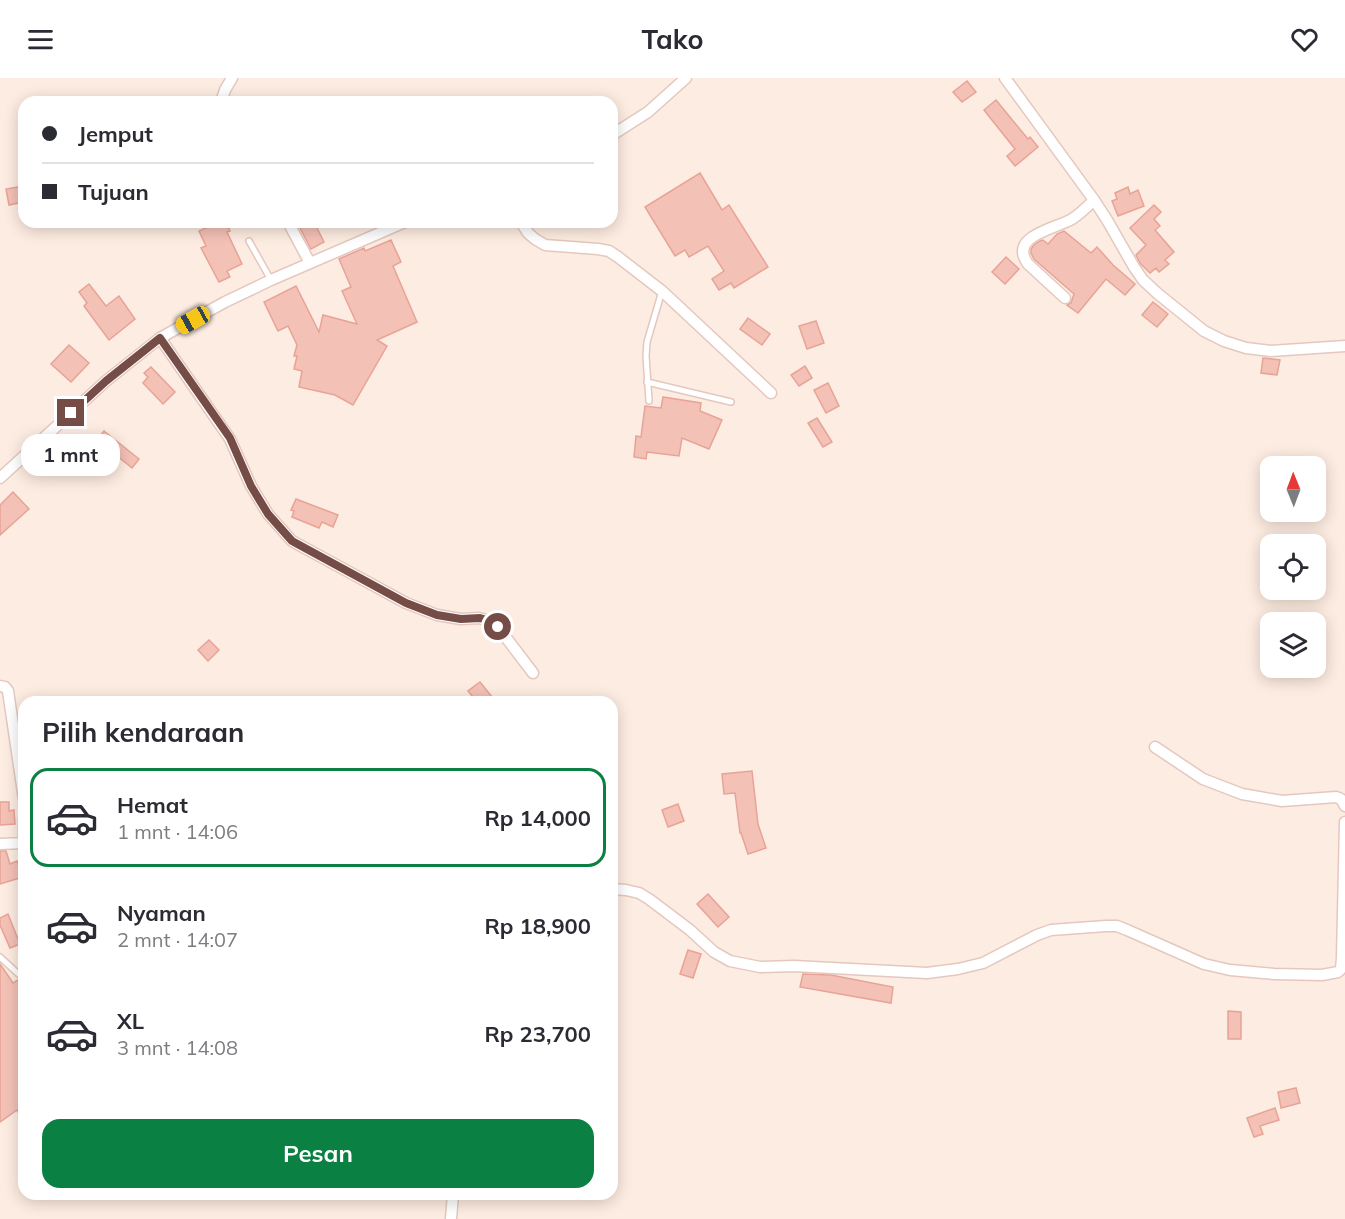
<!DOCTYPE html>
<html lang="id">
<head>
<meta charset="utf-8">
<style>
  body { margin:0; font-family:Mulish,sans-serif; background:#f7f7f7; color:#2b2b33; height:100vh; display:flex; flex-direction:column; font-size:22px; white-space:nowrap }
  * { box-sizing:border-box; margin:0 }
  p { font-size:20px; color:#7c7c81 }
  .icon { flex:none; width:33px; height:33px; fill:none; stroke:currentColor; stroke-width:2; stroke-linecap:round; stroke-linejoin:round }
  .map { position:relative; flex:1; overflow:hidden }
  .panel { position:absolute; left:18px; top:618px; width:600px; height:504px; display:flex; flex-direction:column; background:#fff; border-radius:18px; box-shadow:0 3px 15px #0003 }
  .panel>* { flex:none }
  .guide { position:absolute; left:18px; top:18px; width:600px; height:132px; border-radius:18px; box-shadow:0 3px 15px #0003; display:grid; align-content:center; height:132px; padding:0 24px; background:#fff }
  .needle { width:39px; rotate:359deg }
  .tools { position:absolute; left:1260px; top:378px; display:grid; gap:12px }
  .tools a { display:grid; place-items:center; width:66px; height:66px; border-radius:12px; background:#fff; box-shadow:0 3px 15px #0003; font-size:30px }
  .end { position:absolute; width:27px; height:27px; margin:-14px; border:8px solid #764d46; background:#fff; box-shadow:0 0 0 3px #fff }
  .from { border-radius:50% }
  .bubble { position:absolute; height:42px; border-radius:18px; background:#fff; box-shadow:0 3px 15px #0003; font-size:20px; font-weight:700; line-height:42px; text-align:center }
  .car { position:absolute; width:18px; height:36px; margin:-18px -9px; border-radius:8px; box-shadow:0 0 4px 2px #0007; background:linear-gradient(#f5c518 24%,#345 0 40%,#f5c518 0 76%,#345 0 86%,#f5c518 0) }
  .guide b { display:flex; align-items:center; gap:21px; height:57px; font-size:22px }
  .guide b+b { border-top:2px solid #e1e1e2 }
  .guide i { width:15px; height:15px; background:#2b2b33 }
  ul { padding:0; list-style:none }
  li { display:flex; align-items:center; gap:18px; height:99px; margin:0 12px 9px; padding:0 12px; border:3px solid transparent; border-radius:18px }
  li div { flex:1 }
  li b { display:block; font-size:22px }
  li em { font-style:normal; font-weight:700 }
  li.active { border-color:#0b8043 }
  li>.icon { width:54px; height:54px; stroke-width:1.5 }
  h2 { padding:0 24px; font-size:27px; line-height:72px }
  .button { display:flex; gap:12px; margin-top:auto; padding:12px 24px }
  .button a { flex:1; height:69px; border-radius:18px; background:#0b8043; color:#fff; font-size:24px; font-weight:700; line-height:69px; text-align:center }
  header { display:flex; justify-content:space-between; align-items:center; height:78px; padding:0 24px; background:#fff; font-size:27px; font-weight:700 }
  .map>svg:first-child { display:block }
  .building { fill:#f4c1b7; stroke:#e8a396; stroke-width:1.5 }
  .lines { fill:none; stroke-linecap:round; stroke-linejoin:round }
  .service-casing { stroke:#e4c8bf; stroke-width:8 }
  .minor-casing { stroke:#e4c8bf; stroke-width:13 }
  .service { stroke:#fff; stroke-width:5 }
  .minor { stroke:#fff; stroke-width:10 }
  .route { stroke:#764d46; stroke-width:8 }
</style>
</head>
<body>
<header><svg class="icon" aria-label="menu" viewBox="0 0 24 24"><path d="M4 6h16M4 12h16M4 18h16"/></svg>Tako<svg class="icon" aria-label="heart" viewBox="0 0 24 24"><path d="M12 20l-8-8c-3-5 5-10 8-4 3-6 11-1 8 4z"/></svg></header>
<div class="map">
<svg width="1345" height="1141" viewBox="0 0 1345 1141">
  <rect width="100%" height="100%" fill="#fdece1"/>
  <g class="building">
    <polygon points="967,3 976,14 962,24 953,14"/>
    <polygon points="996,22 1028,61 1030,59 1038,69 1015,88 1007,78 1015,71 984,32"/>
    <polygon points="700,95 722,132 729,127 768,189 734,210 731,205 719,212 712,201 724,193 708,168 689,179 685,172 675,178 645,129"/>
    <polygon points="24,108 24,124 9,127 6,111"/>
    <polygon points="1128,109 1130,116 1138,112 1144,128 1118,138 1112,123 1117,121 1115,115"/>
    <polygon points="1154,127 1161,134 1154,141 1160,148 1155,152 1174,174 1165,182 1169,186 1159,194 1156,190 1150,195 1140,185 1136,177 1146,167 1130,150"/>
    <polygon points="219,144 226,144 230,153 227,154 242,186 227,193 230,199 219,204 201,170 206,168 199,153"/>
    <polygon points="297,144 314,144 324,164 311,171"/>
    <polygon points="1064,153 1091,175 1097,169 1113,187 1135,206 1125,217 1106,201 1078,235 1067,227 1071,225 1074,216 1034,181 1031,175 1031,171 1034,167 1040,163 1043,162 1048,166 1057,156"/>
    <polygon points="391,162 401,184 393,188 417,244 377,262 387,268 353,327 335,317 299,309 302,293 294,291 297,278 294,278 297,267 288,248 278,253 264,224 296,208 319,254 323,237 357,246 342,213 351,209 339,181 364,170 365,173"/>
    <polygon points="1006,179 1019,191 1005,206 992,194"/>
    <polygon points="89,206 106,228 119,218 135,241 109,262 84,228 87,225 79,214"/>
    <polygon points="1153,224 1168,236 1157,249 1142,237"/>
    <polygon points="748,240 770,256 762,267 740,251"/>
    <polygon points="816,243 824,265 807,271 799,248"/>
    <polygon points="69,267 89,285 71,304 51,286"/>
    <polygon points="1263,280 1280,282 1277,297 1261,295"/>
    <polygon points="805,288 812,300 799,308 791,297"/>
    <polygon points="151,289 175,314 163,326 143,305 148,299 144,295"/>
    <polygon points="828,305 839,328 826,335 814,312"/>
    <polygon points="663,319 701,325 700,333 722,342 709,371 682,360 679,378 647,374 646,381 634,379 636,358 641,359 645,328 661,330"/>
    <polygon points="817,340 832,364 823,369 808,345"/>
    <polygon points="104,353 139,381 132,390 116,377 111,384 102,377 107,371 96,363"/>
    <polygon points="13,414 29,431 0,457 0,427"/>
    <polygon points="296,421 338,437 333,449 322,444 319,450 292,439 294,433 291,432"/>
    <polygon points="209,562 219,572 208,583 198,572"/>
    <polygon points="480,604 496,624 477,624 468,613"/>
    <polygon points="752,693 758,746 766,770 748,776 741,755 740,755 735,715 724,716 722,696"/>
    <polygon points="0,724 9,724 9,733 14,732 15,746 0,747"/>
    <polygon points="678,726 684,743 668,749 662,732"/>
    <polygon points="0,773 6,773 10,786 17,783 23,799 0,806"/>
    <polygon points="708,816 729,839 718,849 697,826"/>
    <polygon points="8,836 20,866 10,870 0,847 0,840"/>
    <polygon points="688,872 701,876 693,900 680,896"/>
    <polygon points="0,886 13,905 18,902 24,909 24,1044 17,1032 0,1044"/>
    <polygon points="803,896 831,897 893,909 891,925 800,909"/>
    <polygon points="1228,933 1241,934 1241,961 1228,961"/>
    <polygon points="1296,1010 1300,1025 1281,1030 1278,1014"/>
    <polygon points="1275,1030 1279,1042 1260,1048 1263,1056 1254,1059 1247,1040"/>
  </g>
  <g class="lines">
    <g class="service-casing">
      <g id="service">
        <polyline points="249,163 271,202"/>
        <polyline points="647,304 731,324"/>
        <polyline points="649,323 646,278 647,264 662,213"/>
        <polyline points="0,879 24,901"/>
      </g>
    </g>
    <g class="minor-casing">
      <g id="minor">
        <path d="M 1005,0 L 1094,122 C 1087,129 1080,136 1072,141 C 1055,151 1008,158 1028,186 L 1065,220"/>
        <polyline points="221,24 225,12 232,0"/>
        <polyline points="612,57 648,34 686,0"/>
        <polyline points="1094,122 1107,142 1134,189 1143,202 1157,215 1204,253 1224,263 1246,270 1271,273 1345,268"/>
        <polyline points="288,144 310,185"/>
        <polyline points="521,144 528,155 535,161 545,167 598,171 609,173 618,179 662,213 771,315"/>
        <polyline points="160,260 230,361 251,408 268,436 292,463 406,525 437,537 461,541 479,540 490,543 498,549 533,595"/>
        <polyline points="0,400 106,303 160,260 225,224 271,202 405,144"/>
        <polyline points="0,608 5,609 8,613 24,721"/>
        <polyline points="1155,669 1203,701 1242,716 1282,723 1336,719 1341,721 1345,728"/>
        <polyline points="0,766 24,765 24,742"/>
        <polyline points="612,811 626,812 639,815 649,821 690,852 714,874 730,883 760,889 794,888 927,895 958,891 983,885 1037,857 1051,852 1106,848 1117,848 1127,852 1204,886 1230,892 1274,896 1322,897 1338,894 1341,891 1342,880 1345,744"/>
        <polyline points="451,1141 453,1116"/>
      </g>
    </g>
    <use href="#service" class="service"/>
    <use href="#minor" class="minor"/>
  </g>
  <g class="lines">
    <polyline class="route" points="71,335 106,303 160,260 230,360 251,408 268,436 292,463 406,525 437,537 461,541 480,540 490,543 498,549"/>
  </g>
</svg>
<div class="tools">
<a><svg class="needle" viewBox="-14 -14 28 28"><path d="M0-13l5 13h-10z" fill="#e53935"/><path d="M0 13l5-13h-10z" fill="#7c7c81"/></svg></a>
<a><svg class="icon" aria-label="locate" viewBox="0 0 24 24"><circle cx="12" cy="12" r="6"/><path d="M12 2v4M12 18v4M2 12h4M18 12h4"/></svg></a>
<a><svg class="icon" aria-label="layers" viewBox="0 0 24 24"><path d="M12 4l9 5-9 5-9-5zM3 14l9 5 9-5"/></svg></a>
</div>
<i class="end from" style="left:498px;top:549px"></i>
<i class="end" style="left:71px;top:335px"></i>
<div class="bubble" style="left:21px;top:356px;width:99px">1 mnt</div>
<i class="car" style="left:193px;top:242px;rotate:241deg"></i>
<div class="guide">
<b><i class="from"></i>Jemput</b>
<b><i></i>Tujuan</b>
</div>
<section class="panel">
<h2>Pilih kendaraan</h2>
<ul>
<li class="active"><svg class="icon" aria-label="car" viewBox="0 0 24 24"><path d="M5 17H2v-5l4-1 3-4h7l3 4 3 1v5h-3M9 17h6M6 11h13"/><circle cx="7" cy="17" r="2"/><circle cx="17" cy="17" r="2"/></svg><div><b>Hemat</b><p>1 mnt · 14:06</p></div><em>Rp 14,000</em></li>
<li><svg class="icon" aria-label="car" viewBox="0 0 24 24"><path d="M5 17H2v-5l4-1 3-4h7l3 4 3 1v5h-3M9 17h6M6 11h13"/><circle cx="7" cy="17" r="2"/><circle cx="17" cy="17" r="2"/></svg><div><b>Nyaman</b><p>2 mnt · 14:07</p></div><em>Rp 18,900</em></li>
<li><svg class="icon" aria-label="car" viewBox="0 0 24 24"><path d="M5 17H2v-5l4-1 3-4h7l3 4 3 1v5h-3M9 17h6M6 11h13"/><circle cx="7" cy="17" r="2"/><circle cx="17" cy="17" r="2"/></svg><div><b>XL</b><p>3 mnt · 14:08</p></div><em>Rp 23,700</em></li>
</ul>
<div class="button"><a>Pesan</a></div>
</section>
</div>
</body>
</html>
